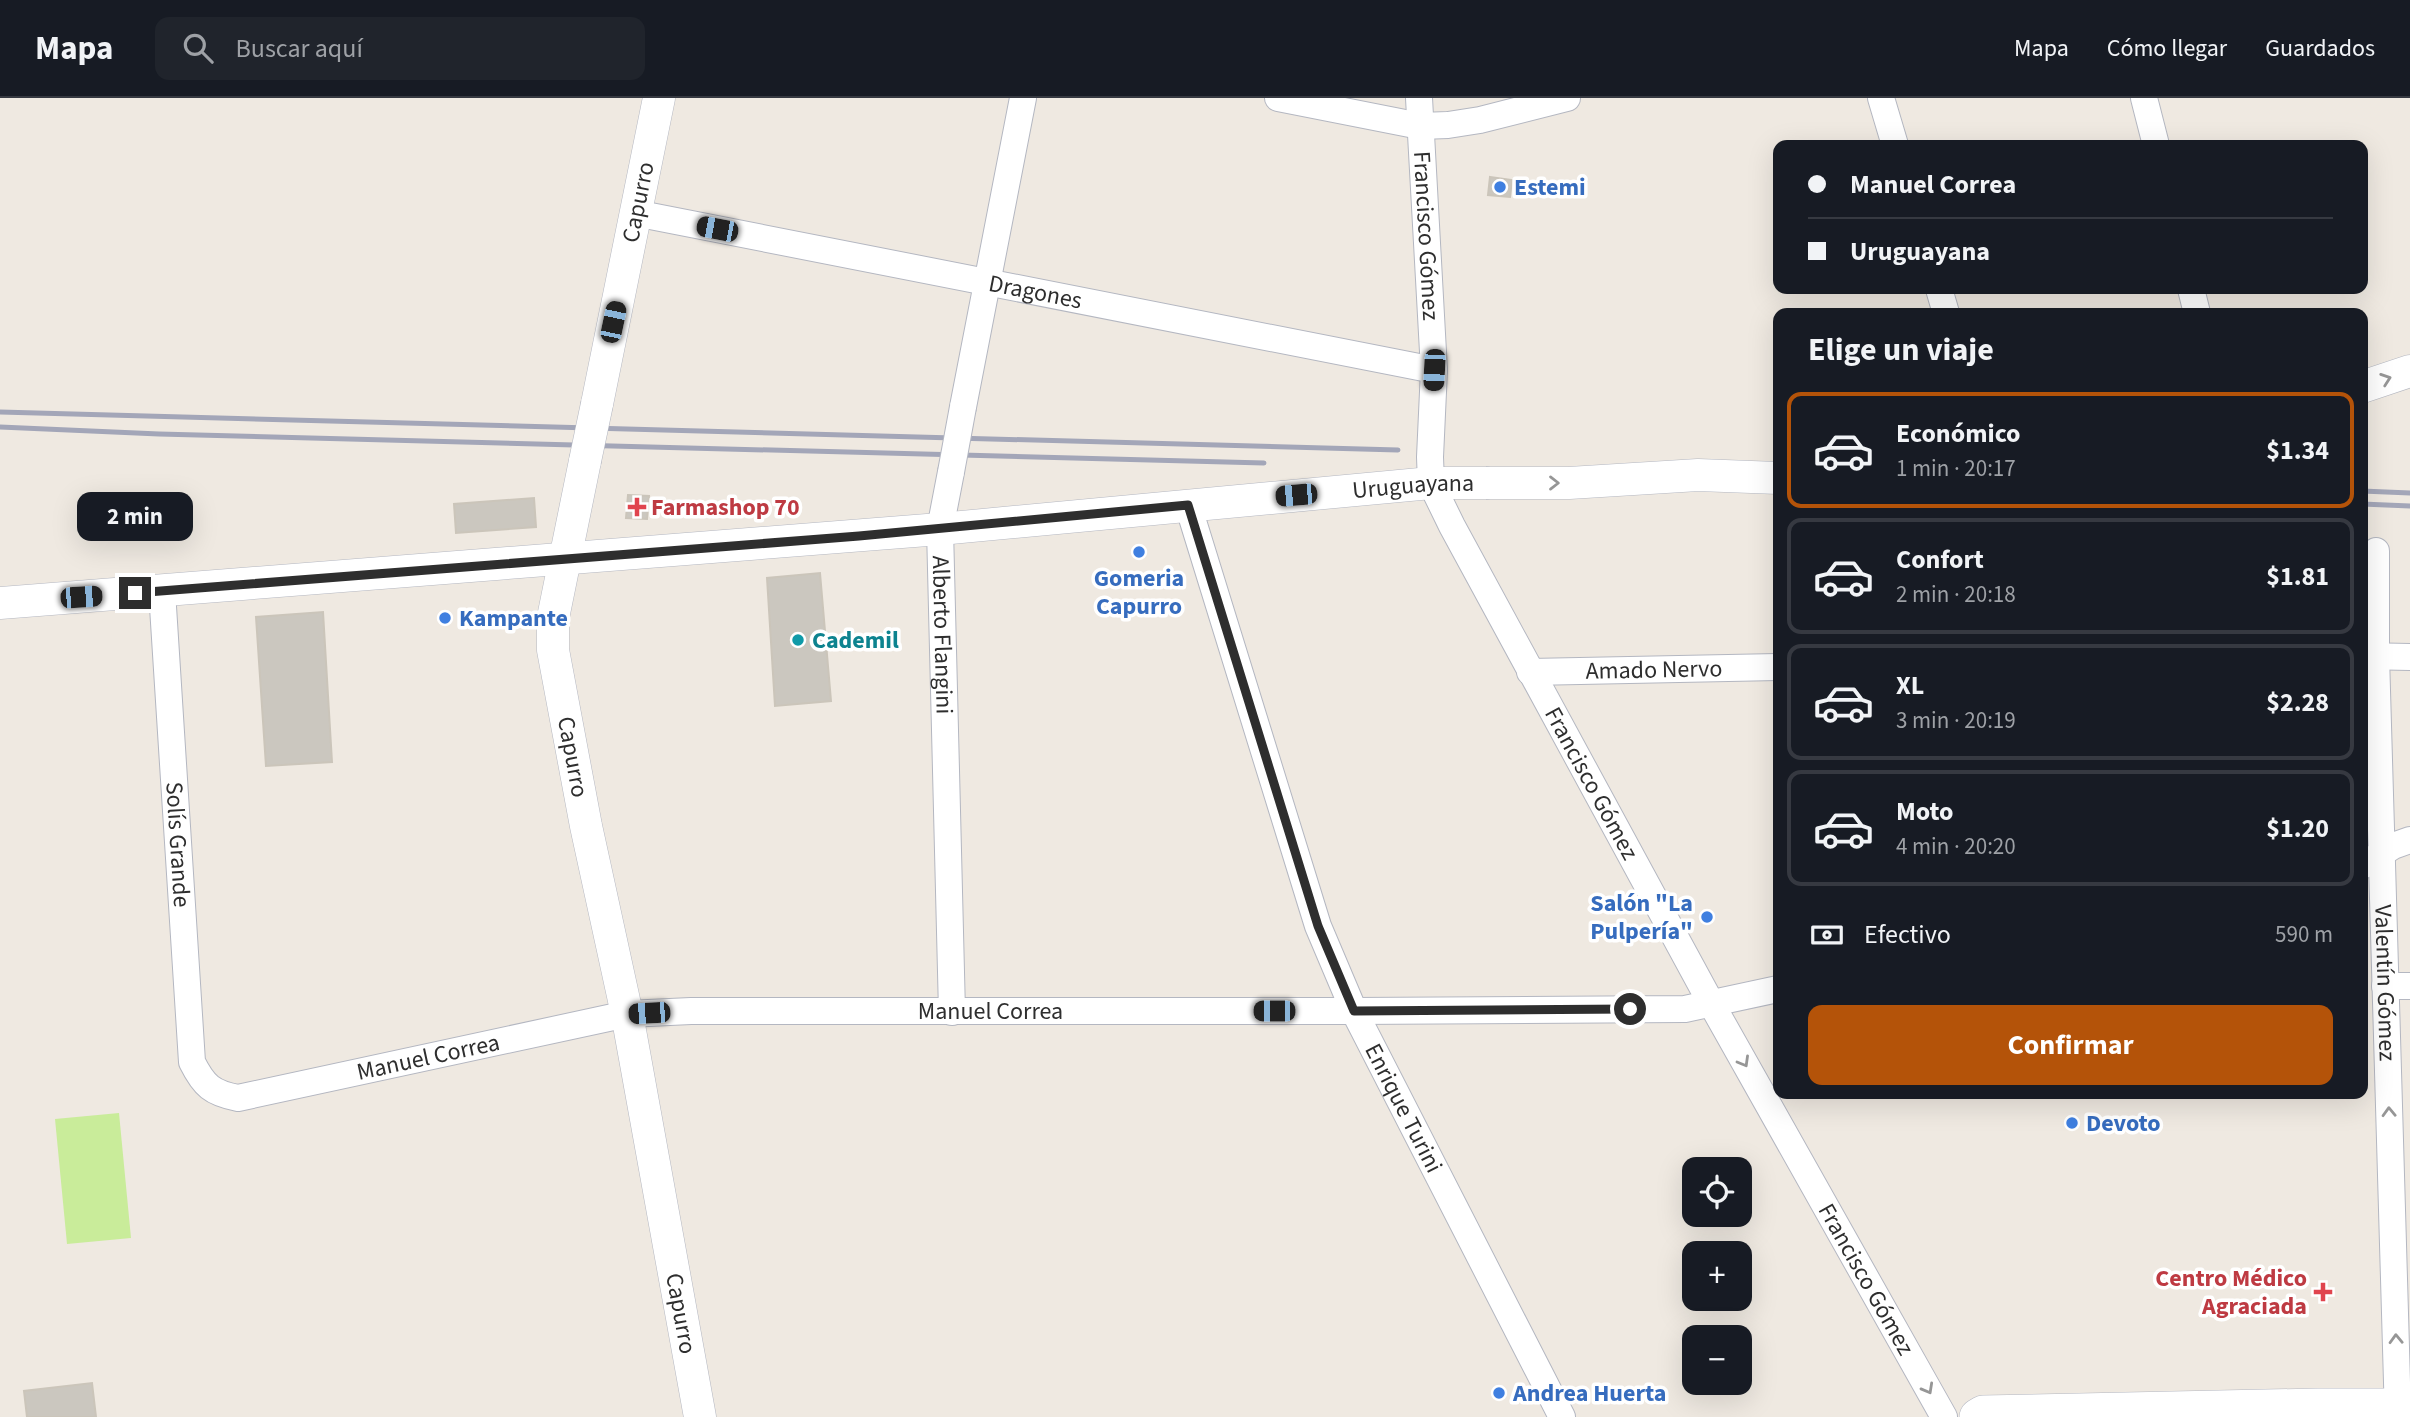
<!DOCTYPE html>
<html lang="es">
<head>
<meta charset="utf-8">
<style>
  body { margin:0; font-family:"Source Sans 3",sans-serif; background:#20242c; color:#f1f3f6; height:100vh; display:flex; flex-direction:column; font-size:26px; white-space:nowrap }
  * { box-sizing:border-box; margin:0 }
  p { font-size:23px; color:#9ea1a6 }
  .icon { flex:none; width:38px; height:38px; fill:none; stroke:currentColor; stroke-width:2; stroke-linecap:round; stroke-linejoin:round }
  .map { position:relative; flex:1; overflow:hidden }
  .panel { position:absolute; left:1773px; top:210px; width:595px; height:791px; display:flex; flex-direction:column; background:#171b24; border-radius:14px; box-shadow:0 7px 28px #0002 }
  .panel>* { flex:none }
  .hud { position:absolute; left:1773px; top:42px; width:595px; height:154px; border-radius:14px; box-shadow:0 7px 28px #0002; display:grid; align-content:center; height:154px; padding:0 35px; background:#171b24 }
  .fabs { position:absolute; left:1682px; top:1059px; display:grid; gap:14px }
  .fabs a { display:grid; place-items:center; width:70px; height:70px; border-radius:14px; background:#171b24; box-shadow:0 7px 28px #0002; font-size:35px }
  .end { position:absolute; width:32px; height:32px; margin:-16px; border:9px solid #2e2e2e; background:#fff; box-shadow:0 0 0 4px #fff }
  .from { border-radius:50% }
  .bubble { position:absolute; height:49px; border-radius:14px; background:#171b24; box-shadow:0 7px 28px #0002; font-size:23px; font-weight:700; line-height:49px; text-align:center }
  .car { position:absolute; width:21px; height:42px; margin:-21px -10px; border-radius:9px; box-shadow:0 0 5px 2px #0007; background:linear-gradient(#222 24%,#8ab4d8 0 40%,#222 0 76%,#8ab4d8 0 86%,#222 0) }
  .hud b { display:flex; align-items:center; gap:24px; height:66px; font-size:26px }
  .hud b+b { border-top:2px solid #363941 }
  .hud i { width:18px; height:18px; background:#f1f3f6 }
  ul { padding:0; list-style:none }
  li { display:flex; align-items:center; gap:21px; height:116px; margin:0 14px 10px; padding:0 21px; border:4px solid #363941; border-radius:14px }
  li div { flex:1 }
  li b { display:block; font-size:26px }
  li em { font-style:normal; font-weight:700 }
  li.selected { border-color:#b45309 }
  li>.icon { width:63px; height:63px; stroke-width:1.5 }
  h2 { padding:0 35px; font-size:32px; line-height:84px }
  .pay { display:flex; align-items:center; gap:18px; height:77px; padding:0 35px; font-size:26px }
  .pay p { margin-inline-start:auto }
  .button { display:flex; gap:14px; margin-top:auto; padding:14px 35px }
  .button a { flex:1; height:80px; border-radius:14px; background:#b45309; color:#fff; font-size:28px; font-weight:700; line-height:80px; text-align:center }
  header { display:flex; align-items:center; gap:42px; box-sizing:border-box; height:98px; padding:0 35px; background:#171b24; border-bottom:2px solid #363941 }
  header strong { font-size:33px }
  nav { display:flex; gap:38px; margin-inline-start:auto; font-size:24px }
  .search { width:490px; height:63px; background:#20242c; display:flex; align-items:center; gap:18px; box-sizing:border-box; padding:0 24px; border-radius:14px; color:#9ea1a6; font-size:26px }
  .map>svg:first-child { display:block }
  .pitch { fill:#c9ec9a }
  .building { fill:#cbc7bf; stroke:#cbc5ba; stroke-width:2 }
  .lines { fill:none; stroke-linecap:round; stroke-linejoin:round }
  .minor-casing { stroke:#b4b7c1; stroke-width:28 }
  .tertiary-casing { stroke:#b4b7c1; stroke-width:33 }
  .secondary-casing { stroke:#b4b7c1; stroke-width:38 }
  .minor { stroke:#fff; stroke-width:26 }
  .tertiary { stroke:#fff; stroke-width:32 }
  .secondary { stroke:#fff; stroke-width:37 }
  .rail { stroke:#a3a6b8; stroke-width:5 }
  .minor-bridge-casing { stroke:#b4b7c1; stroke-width:28; stroke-linecap:butt }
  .tertiary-bridge-casing { stroke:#b4b7c1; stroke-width:33; stroke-linecap:butt }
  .minor-bridge { stroke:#fff; stroke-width:26 }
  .tertiary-bridge { stroke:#fff; stroke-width:32 }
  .oneway { stroke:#969696 }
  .route { stroke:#2e2e2e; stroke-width:9 }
  .shop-dot { fill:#3f7fe0; stroke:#fff; stroke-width:2.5 }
  .health-dot { fill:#e0444e; stroke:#fff; stroke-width:2.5 }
  .culture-dot { fill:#0f9aa8; stroke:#fff; stroke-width:2.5 }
  .labels { text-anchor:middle; stroke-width:7; stroke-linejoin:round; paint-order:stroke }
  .shop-label { font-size:24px; font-weight:bold; fill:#366cbe; stroke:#fff; text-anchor:start }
  .street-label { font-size:24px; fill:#2e2e2e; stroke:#fff }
  .health-label { font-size:24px; font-weight:bold; fill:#be3a42; stroke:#fff; text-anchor:start }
  .culture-label { font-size:24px; font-weight:bold; fill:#0d838f; stroke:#fff; text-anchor:start }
</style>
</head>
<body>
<header>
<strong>Mapa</strong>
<div class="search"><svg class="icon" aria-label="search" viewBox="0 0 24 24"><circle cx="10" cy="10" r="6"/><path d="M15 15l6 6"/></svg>Buscar aquí</div>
<nav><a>Mapa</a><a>Cómo llegar</a><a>Guardados</a></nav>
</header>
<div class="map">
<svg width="2410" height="1319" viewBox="0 0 2410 1319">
  <rect width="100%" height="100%" fill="#efe9e1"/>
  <polygon class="pitch" points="119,1015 131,1140 67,1146 55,1021"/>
  <g class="building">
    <polygon points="1490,79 1512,82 1510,99 1488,97"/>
    <polygon points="628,397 649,398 647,421 626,420"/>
    <polygon points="534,400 536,429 456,435 454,406"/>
    <polygon points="820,475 831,603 775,608 767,480"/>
    <polygon points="323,514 332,664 266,668 256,519"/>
    <polygon points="92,1285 96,1319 27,1319 24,1293"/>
  </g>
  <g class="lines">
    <g class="minor-casing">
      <g id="minor">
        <polyline points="1278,0 1420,28 1448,27 1480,22 1567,0"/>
        <path id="s1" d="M 1419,0 L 1434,272 L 1430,359 L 1431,385 L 1452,428 L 1711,905 L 1944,1319"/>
        <polyline points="1881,0 1895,47"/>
        <polyline points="2144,0 2156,47"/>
        <path id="s2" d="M 635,115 L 1434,272"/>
        <polyline points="1939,191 1946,215"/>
        <polyline points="2191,191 2197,215"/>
        <polyline points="963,309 1023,0"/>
        <path id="s3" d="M 951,374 L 940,431 L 952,914"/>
        <path id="s4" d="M 1188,407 L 1318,828 L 1354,913 L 1562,1319"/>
        <path id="s5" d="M 2376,453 L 2376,558 L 2398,1319"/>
        <path id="s6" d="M 162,493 L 192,964 C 204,988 212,995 238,1000 L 627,916 L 691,913 L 1354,913 L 1685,911 L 1778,891"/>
        <polyline points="2362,558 2410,559"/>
        <path id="s7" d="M 1530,574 L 1778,569"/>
        <polyline points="2362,768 2393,748 2410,742"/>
        <polyline points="2385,888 2410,888"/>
      </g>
    </g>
    <g class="tertiary-casing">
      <g id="tertiary">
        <polyline points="2362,289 2410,273"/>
        <path id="s8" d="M 597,306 L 659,0"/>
        <path id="s9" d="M 585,363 L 553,520 L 553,552 L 586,728 L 627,916 L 700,1319"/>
        <path id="s10" d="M 0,505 L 940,431 L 1431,385 L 1486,385"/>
      </g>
    </g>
    <g class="secondary-casing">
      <polyline id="secondary" points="1978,1319 1983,1316 2318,1309 2410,1309"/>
    </g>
    <use href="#minor" class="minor"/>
    <use href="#tertiary" class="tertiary"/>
    <use href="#secondary" class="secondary"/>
    <g class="rail">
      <polyline points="0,314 1398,352"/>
      <polyline points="0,329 159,336 1264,365"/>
      <polyline points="2362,393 2410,395"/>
      <polyline points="2362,406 2410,408"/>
    </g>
    <g class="minor-bridge-casing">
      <polyline id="minor-bridge" points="951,374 963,309"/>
    </g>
    <g class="tertiary-bridge-casing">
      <g id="tertiary-bridge">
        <polyline points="585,363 597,306"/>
        <polyline points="1486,385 1569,385 1698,377 1778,380"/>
      </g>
    </g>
    <use href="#minor-bridge" class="minor-bridge"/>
    <use href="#tertiary-bridge" class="tertiary-bridge"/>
  </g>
  <defs><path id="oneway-chevron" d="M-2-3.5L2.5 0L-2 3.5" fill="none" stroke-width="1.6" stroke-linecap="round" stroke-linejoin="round" transform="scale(1.75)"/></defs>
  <g class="oneway">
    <use href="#oneway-chevron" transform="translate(2386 281) rotate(-19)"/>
    <use href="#oneway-chevron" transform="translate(1554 385)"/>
    <use href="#oneway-chevron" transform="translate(1744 964) rotate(60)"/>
    <use href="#oneway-chevron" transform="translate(2389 1014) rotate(-92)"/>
    <use href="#oneway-chevron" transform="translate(2396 1241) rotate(-92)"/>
    <use href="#oneway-chevron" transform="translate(1928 1291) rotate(61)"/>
  </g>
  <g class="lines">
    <polyline class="route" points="135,495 859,438 1188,407 1318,828 1354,913 1630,911"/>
  </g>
  <g class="shop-dot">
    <circle cx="1500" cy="89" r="7"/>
    <circle cx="1139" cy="454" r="7"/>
    <circle cx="445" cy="520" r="7"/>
    <circle cx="1707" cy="819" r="7"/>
    <circle cx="2072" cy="1025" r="7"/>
    <circle cx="1499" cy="1295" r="7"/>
  </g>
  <g class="health-dot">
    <path d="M633.5 398.5h7v7h7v7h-7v7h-7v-7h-7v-7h7z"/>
    <path d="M2319.5 1183.5h7v7h7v7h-7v7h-7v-7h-7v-7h7z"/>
  </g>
  <circle class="culture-dot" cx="798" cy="542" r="7"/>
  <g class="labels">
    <g class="shop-label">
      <text x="1514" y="97">Estemi</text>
      <text x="1139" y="488" text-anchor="middle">Gomeria<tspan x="1139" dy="28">Capurro</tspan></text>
      <text x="459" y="528">Kampante</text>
      <text x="1693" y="813" text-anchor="end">Salón "La<tspan x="1693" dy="28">Pulpería"</tspan></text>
      <text x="2086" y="1033">Devoto</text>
      <text x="1513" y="1303">Andrea Huerta</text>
    </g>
    <g class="street-label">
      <text dy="8" stroke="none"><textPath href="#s8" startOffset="206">Capurro</textPath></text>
      <text dy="8" stroke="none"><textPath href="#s1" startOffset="138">Francisco Gómez</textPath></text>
      <text dy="8" stroke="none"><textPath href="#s2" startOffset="408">Dragones</textPath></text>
      <text dy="8" stroke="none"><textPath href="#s10" startOffset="1418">Uruguayana</textPath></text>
      <text dy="8" stroke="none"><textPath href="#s3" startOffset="164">Alberto Flangini</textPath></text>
      <text dy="8" stroke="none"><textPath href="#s7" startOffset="124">Amado Nervo</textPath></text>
      <text dy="8" stroke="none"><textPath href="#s9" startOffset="301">Capurro</textPath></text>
      <text dy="8" stroke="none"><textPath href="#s1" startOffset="726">Francisco Gómez</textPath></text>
      <text dy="8" stroke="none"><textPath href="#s6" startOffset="254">Solís Grande</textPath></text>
      <text dy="8" stroke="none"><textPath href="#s5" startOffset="432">Valentín Gómez</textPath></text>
      <text dy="8" stroke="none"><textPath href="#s6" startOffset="1295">Manuel Correa</textPath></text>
      <text dy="8" stroke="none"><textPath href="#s6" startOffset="728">Manuel Correa</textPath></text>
      <text dy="8" stroke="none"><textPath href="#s4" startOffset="642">Enrique Turini</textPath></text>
      <text dy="8" stroke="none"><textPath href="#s1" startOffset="1293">Francisco Gómez</textPath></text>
      <text dy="8" stroke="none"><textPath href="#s9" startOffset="868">Capurro</textPath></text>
    </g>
    <g class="health-label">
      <text x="651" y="417">Farmashop 70</text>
      <text x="2307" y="1188" text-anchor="end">Centro Médico<tspan x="2307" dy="28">Agraciada</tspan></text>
    </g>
    <g class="culture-label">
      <text x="812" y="550">Cademil</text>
    </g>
  </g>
</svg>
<div class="fabs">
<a><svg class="icon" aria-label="locate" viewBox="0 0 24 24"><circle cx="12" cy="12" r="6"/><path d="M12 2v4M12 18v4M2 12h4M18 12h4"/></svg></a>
<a>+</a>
<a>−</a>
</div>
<i class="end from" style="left:1630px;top:911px"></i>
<i class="end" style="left:135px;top:495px"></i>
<div class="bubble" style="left:77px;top:394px;width:116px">2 min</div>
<i class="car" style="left:717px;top:131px;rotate:281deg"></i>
<i class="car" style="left:613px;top:224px;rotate:12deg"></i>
<i class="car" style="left:1434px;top:272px;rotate:183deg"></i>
<i class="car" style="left:1296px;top:397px;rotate:265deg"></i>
<i class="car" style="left:81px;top:499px;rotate:86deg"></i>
<i class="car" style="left:1274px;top:913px;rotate:270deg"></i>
<i class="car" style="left:649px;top:915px;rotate:267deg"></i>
<div class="hud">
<b><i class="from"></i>Manuel Correa</b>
<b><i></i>Uruguayana</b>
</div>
<section class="panel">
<h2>Elige un viaje</h2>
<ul>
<li class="selected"><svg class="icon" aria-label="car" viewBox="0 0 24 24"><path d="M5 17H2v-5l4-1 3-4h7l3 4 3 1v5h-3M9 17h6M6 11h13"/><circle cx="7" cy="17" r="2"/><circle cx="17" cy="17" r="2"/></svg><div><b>Económico</b><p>1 min · 20:17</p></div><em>$1.34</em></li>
<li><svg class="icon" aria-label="car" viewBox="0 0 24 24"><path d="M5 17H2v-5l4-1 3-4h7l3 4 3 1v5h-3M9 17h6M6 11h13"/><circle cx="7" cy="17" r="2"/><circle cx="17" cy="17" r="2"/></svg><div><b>Confort</b><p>2 min · 20:18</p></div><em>$1.81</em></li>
<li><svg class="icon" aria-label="car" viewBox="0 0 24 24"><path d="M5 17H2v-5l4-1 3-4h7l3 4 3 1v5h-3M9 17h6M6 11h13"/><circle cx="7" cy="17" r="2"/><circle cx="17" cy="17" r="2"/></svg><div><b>XL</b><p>3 min · 20:19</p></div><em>$2.28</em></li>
<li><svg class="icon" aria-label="car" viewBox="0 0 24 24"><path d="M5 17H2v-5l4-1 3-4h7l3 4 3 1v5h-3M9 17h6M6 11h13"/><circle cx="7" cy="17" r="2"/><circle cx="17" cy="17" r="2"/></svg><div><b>Moto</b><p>4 min · 20:20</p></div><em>$1.20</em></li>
</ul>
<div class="pay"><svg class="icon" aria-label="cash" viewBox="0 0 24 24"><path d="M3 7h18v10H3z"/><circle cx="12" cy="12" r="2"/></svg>Efectivo<p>590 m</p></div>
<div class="button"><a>Confirmar</a></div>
</section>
</div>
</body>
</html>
